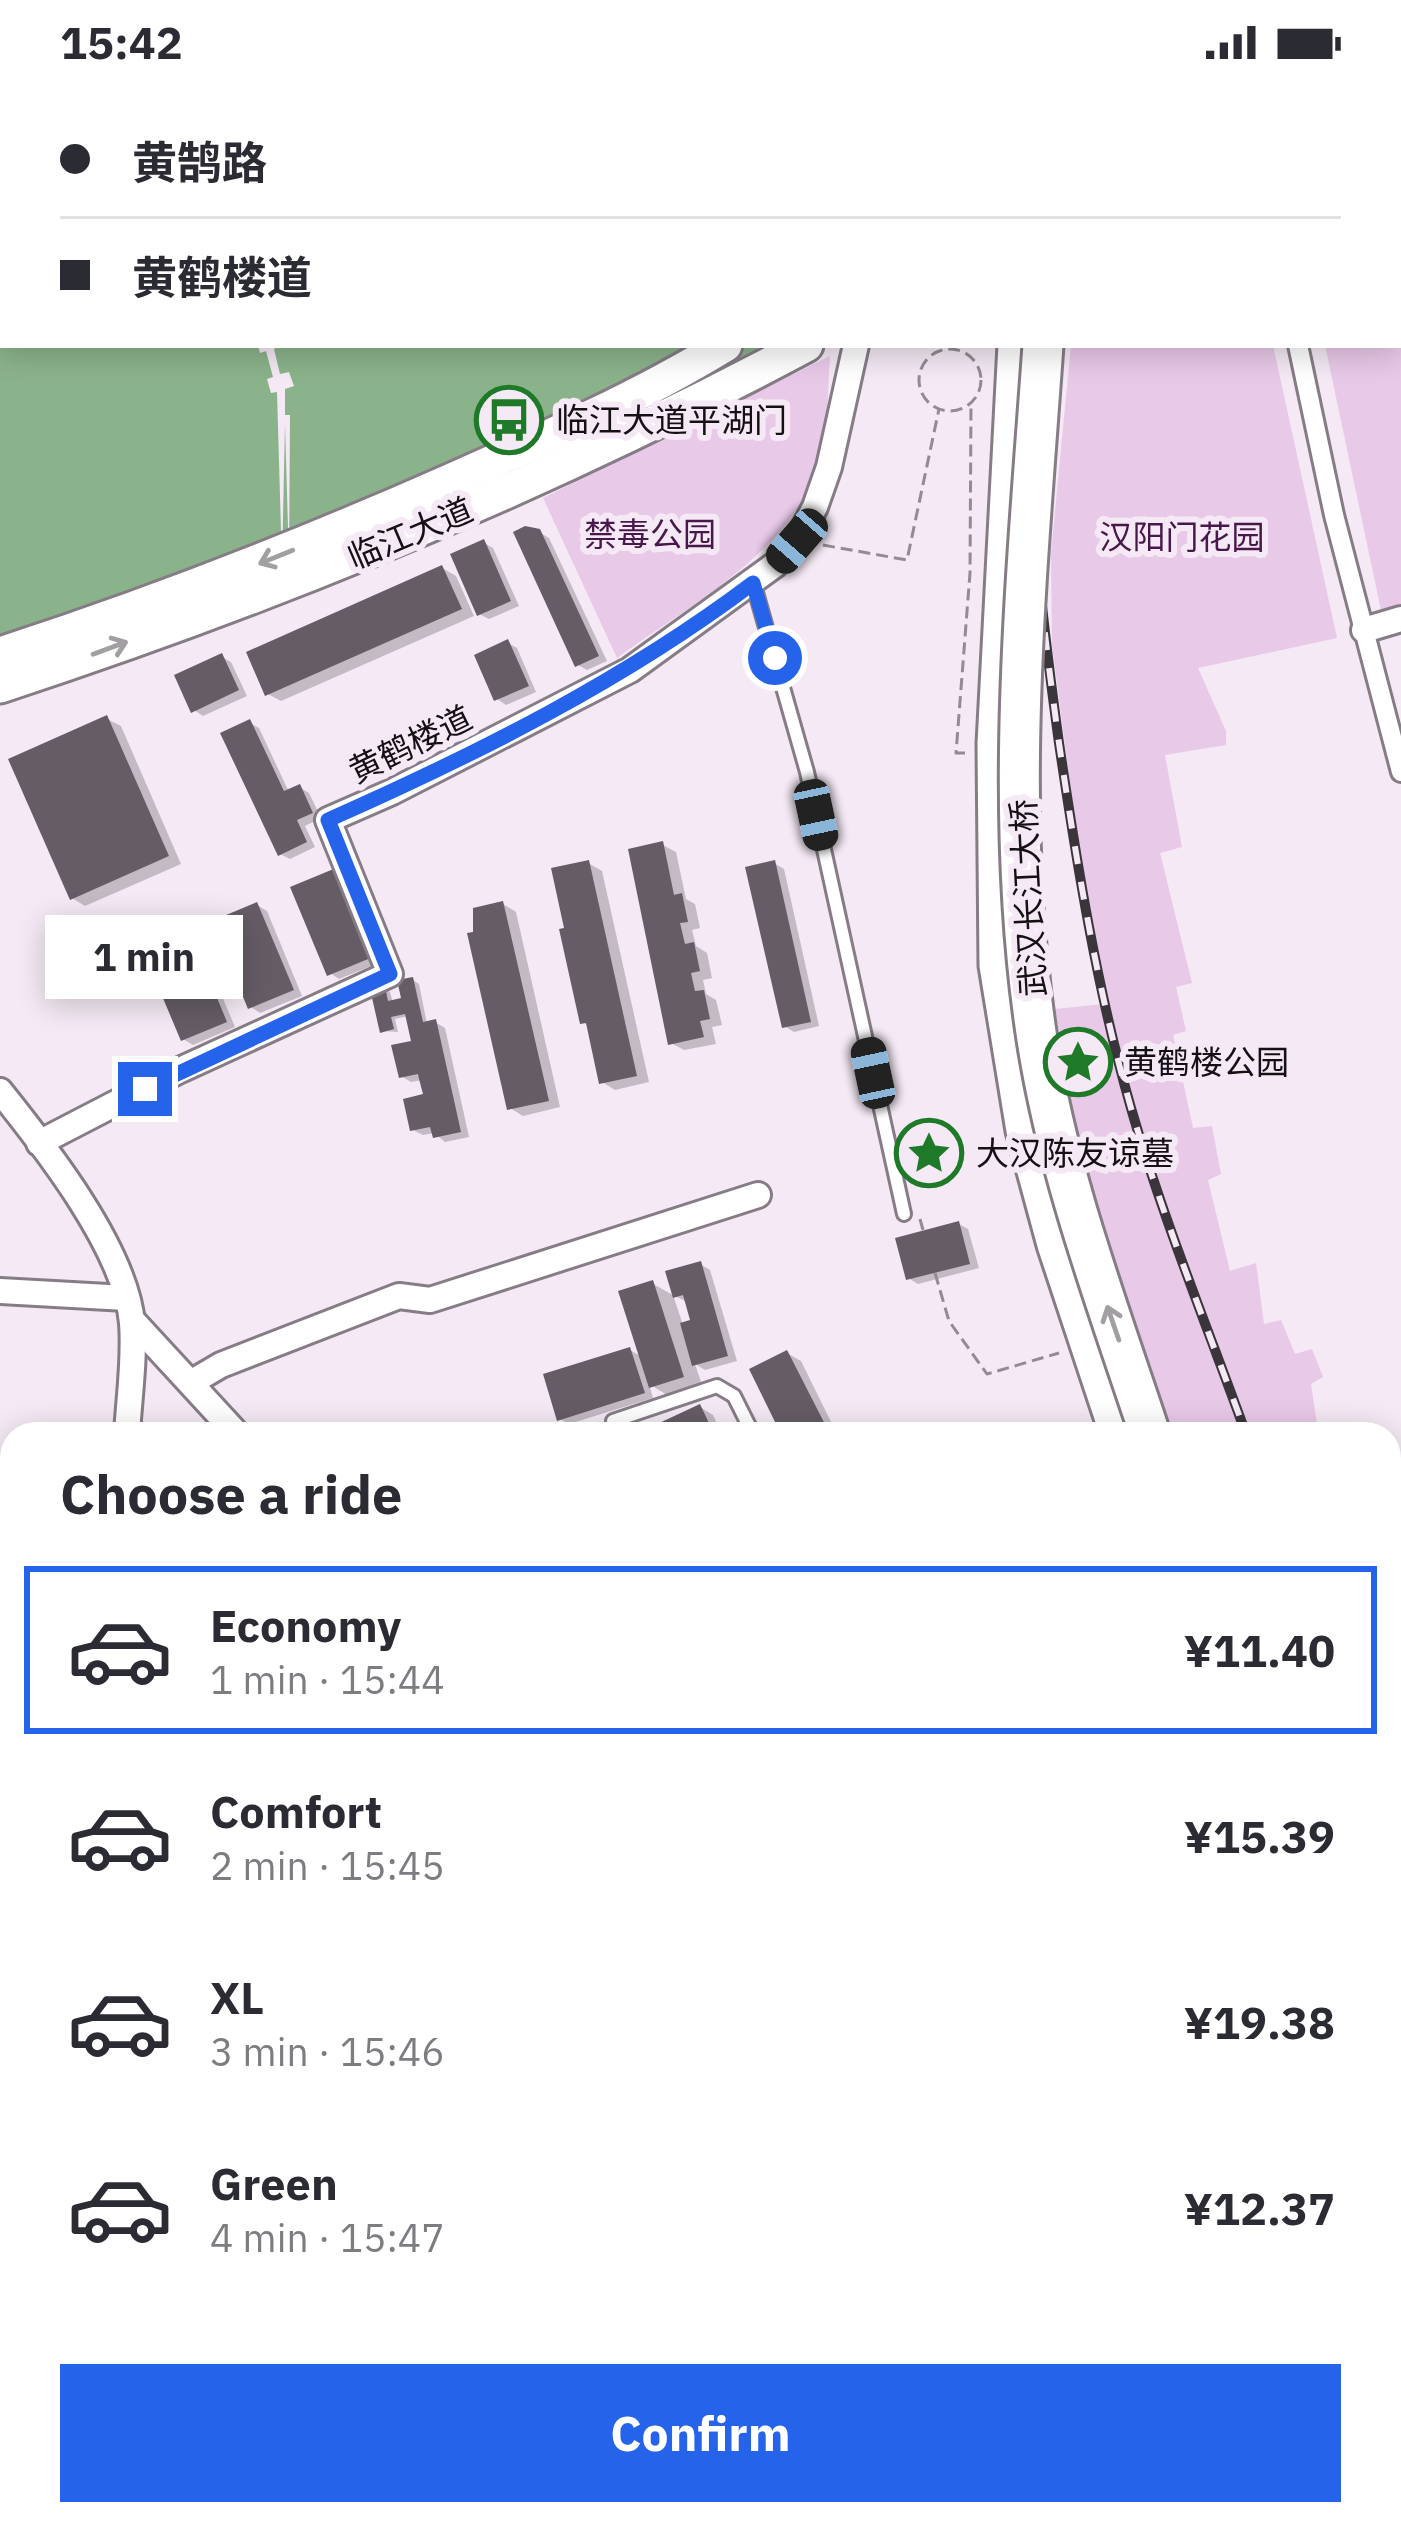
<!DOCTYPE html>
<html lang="en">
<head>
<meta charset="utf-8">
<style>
  body { margin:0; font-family:"IBM Plex Sans","Noto Sans SC",sans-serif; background:#f7f7f7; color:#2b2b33; height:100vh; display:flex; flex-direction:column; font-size:45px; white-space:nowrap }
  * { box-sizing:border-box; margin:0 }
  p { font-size:39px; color:#7c7c81 }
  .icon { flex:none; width:66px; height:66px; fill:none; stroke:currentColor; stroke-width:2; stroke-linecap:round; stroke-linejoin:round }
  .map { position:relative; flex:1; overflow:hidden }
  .sheet { position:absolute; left:0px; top:1338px; width:1401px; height:1104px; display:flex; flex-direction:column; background:#fff; border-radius:36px 36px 0 0; box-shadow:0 6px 30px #0003 }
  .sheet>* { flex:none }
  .guide { position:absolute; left:0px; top:0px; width:1401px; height:264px; box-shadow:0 6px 30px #0003; display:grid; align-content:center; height:264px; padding:0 60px; background:#fff }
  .end { position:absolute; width:54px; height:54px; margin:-27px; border:15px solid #2563eb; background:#fff; box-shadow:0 0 0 6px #fff }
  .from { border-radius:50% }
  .bubble { position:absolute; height:84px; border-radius:0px; background:#fff; box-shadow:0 6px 30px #0003; font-size:39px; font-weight:700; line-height:84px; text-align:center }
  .car { position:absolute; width:36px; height:72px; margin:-36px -18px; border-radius:15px; box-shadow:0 0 9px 3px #0007; background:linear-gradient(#222 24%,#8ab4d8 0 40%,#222 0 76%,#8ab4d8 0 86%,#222 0) }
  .guide b { display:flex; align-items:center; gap:42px; height:114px; font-size:45px }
  .guide b+b { border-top:3px solid #e1e1e2 }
  .guide i { width:30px; height:30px; background:#2b2b33 }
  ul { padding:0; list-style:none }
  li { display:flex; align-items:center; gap:36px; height:168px; margin:0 24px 18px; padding:0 36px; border:6px solid transparent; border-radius:0px }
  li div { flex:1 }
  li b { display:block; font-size:45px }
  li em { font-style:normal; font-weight:700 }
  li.selected { border-color:#2563eb }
  li>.icon { width:108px; height:108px; stroke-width:1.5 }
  h2 { padding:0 60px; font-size:54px; line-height:144px }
  .action { display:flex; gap:24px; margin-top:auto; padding:24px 60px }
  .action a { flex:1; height:138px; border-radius:0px; background:#2563eb; color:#fff; font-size:48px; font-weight:700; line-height:138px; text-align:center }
  .status { display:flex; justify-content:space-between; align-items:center; height:84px; padding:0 60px; background:#fff; direction:ltr }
  .status svg { height:33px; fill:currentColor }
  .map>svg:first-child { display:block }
  .green { fill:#e8c9e8 }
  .water { fill:#8bb38b }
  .pier { fill:#f4e9f4 }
  .shadow { fill:#0003 }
  .building { fill:#655c65 }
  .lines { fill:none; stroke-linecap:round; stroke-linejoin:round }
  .service-casing { stroke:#867c86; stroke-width:18 }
  .pedestrian-casing { stroke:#867c86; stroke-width:24 }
  .minor-casing { stroke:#867c86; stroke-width:30 }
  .tertiary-casing { stroke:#867c86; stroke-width:36 }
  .secondary-casing { stroke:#867c86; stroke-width:39 }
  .trunk-casing { stroke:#867c86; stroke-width:45 }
  .path { stroke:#938b93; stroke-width:3; stroke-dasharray:12 6; stroke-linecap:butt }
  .service { stroke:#fff; stroke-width:12 }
  .pedestrian { stroke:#fff; stroke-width:18 }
  .minor { stroke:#fff; stroke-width:24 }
  .tertiary { stroke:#fff; stroke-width:30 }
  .secondary { stroke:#fff; stroke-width:33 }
  .trunk { stroke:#fff; stroke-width:39 }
  .rail-casing { stroke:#3a353a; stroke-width:10 }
  .rail { stroke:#f4e9f4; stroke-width:6; stroke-dasharray:18; stroke-linecap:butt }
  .trunk-bridge-casing { stroke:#867c86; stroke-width:45; stroke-linecap:butt }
  .trunk-bridge { stroke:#fff; stroke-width:39 }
  .oneway { stroke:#a19fa1 }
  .route { stroke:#2563eb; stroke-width:15 }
  .labels { text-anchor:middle; stroke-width:12; stroke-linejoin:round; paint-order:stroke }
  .poi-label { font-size:33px; fill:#141014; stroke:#f4e9f4; text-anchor:start }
  .street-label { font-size:33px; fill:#141014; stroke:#f4e9f4 }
  .park-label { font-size:33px; fill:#49184a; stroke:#f4e9f4 }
</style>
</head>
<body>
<div class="status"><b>15:42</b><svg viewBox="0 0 49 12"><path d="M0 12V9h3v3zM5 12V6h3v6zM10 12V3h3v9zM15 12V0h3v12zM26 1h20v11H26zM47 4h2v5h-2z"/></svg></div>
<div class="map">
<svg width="1401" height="2442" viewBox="0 0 1401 2442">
  <rect width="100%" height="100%" fill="#f4e9f4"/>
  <g class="green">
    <polygon points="1398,196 1401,196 1401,526 1382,531 1325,261 1398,261"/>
    <polygon points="1071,261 1273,261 1337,554 1198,584 1226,647 1226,661 1165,671 1182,763 1160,769 1192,899 1176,903 1186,947 1173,951 1193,1044 1212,1042 1221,1090 1208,1096 1230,1187 1256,1179 1264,1240 1281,1236 1295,1270 1312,1265 1323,1293 1311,1300 1318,1347 1341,1350 1168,1350 1101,1151 1073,1032 1055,925 1104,920 1082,792 1052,561 1051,469"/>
    <path d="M 830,272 C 827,313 830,363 811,401 C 773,478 684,525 617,574 L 543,414 Z"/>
  </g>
  <polygon class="water" points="0,0 1401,0 1401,151 1398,152 1398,3 3,3 3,261 762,261 711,303 0,571"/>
  <polygon class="pier" points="258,261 281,261 274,265 280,290 289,288 294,302 285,305 285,331 290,331 289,478 285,340 282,481 277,308 271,309 267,295 273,293 266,267 260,269"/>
  <g class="shadow">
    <polygon points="539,448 549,454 607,577 587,586 578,581"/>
    <polygon points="484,459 493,464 519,522 489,535 479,530"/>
    <polygon points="442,484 456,492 474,532 281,617 268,610"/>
    <polygon points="508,559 517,564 536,608 506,621 497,615"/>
    <polygon points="222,573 231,578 247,612 203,632 194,626"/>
    <polygon points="107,635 121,642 181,780 85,822 72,814"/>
    <polygon points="250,639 259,644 289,708 299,703 309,709 321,734 305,742 315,763 290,775 280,770"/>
    <polygon points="663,761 676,768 686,815 695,820 700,844 692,846 696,862 707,869 712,894 703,896 706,910 716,916 722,941 712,943 716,960 684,966 671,959"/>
    <polygon points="588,779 602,787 649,998 615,1006 602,998 589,942 583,938 568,846"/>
    <polygon points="774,779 784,785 819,942 794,948 784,942"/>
    <polygon points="336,787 381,878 339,895 330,889"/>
    <polygon points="503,820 516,828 560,1023 523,1032 510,1024"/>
    <polygon points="257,821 267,827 302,912 260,929 251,923"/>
    <polygon points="190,853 199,858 235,943 193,961 183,955"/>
    <polygon points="413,896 419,900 427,940 435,938 445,944 469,1053 445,1058 434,1049 423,1051 413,1046 426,1013 422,996 411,998 401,992 414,959 408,932 395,935 398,948 382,947 385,905 390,908 393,919 405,917"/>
    <polygon points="959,1140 968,1145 979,1184 918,1200 908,1194"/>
    <polygon points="700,1180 710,1186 737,1277 705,1286 695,1280 703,1304 672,1314 649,1300 653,1314 569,1340 560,1335 630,1266 642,1273 653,1200 673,1211 683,1241 693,1238 685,1217 675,1212"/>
    <polygon points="787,1269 801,1277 837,1350 785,1350"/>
    <polygon points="700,1323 713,1331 722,1350 663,1350"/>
    <polygon points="637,2430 777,2430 779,2435 765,2442 643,2442"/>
    <polygon points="811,2430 830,2430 839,2442 783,2442"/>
    <polygon points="915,2430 960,2430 965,2442 889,2442"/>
    <polygon points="1072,2430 1121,2430 1126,2442 1077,2442"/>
    <polygon points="1175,2430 1215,2430 1217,2442 1177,2442"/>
    <polygon points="1016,2436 1026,2442 1001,2442"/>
  </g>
  <g class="building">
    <polygon points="525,442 540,445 599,572 575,583 513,448"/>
    <polygon points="484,455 511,517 477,532 450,470"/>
    <polygon points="442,481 462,525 265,612 246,568"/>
    <polygon points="508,555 529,602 494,617 474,571"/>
    <polygon points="222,569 239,606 191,629 174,591"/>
    <polygon points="107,631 169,772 70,816 8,675"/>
    <polygon points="250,635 284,707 300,700 313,729 297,736 307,758 278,772 220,649"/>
    <polygon points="663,757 674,811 682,809 688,838 680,839 685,860 694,858 700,887 691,889 695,907 704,906 710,935 700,937 704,953 668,961 628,765"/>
    <polygon points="589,776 637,992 599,1000 586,939 580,940 559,845 564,844 551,784"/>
    <polygon points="775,776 811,938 782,944 745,783"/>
    <polygon points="336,784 373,873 327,892 290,803"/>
    <polygon points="503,817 549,1017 507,1026 467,849 473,848 473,824"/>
    <polygon points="257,818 294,906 248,925 212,837"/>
    <polygon points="190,849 227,938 181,957 144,869"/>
    <polygon points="413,893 423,938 436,935 461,1048 433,1054 430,1043 410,1047 403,1015 423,1010 419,995 418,990 399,994 391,961 411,957 405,930 391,933 394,945 380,949 370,905 385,902 388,917 401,914 397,896"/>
    <polygon points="959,1137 970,1180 906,1196 895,1154"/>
    <polygon points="701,1177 728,1272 692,1282 680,1239 690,1236 683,1211 673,1214 665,1187"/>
    <polygon points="653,1196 684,1293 649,1304 618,1207"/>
    <polygon points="630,1263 645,1309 557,1337 543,1290"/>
    <polygon points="787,1266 830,1350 781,1350 749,1285"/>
    <polygon points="700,1320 714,1350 660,1350 655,1341"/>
    <polygon points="634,2430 700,2430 705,2442 639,2442"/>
    <polygon points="706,2430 771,2430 746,2442 712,2442"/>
    <polygon points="803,2430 825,2430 830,2442 775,2442"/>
    <polygon points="908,2430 952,2430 957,2442 882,2442"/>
    <polygon points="1068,2430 1113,2430 1118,2442 1074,2442"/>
    <polygon points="1172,2430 1207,2430 1209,2442 1174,2442"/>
  </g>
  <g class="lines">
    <g class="service-casing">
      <g id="service">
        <polyline points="753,498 807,688 904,1130"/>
        <polyline points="613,1337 717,1302 734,1312 753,1350"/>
        <polyline points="0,1463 12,1464"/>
        <polyline points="0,1869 12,1880"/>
        <polyline points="0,2140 12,2133"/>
      </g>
    </g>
    <g class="pedestrian-casing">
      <polyline id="pedestrian" points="1298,261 1334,431 1401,688"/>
    </g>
    <g class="minor-casing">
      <g id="minor">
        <polyline points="1364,546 1401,535"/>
        <path d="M 0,1007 C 45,1063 126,1166 132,1239 C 135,1275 129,1314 127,1350"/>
        <polyline points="39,1059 180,986 390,890 328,736 392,708 630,586 776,480 797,457 815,423 829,383 856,261"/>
        <polyline points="0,1207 126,1214"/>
        <polyline points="132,1236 237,1350"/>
        <polyline points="192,1298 221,1281 399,1212 430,1216 758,1111"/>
        <polyline points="0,1732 12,1712"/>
        <polyline points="873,2430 878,2442"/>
        <polyline points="1056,2430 1061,2442"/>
        <polyline points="1225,2430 1228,2442"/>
        <polyline points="576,2442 595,2430"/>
      </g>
    </g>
    <g class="tertiary-casing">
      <g id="tertiary">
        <polyline points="1389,1952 1401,1948"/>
        <polyline points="0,2414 12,2410"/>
      </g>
    </g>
    <g class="secondary-casing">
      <g id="secondary">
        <polyline points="1398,144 1401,144"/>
        <polyline points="1398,174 1401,174"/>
        <path d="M 0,570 C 155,520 305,461 454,395 C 547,354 638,314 725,261"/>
        <path d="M 0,602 C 278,511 548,399 806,261"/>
      </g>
    </g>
    <g class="trunk-casing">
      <g id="trunk">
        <polyline points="1063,3 1064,0"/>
        <polyline points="1018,261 997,660 999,881 1026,1046 1057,1160 1120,1350"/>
        <polyline points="1389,2063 1401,2099"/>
        <polyline points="1389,2160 1401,2195"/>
      </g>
    </g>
    <g class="path">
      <circle cx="950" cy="296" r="31"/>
      <polyline points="823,461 907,476 939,325"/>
      <polyline points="965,669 956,669 970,489 971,319"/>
      <polyline points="920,1135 923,1146"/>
      <polyline points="935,1189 949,1237 987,1290 1059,1269"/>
      <polyline points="1389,1902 1396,1921"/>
      <polyline points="1399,1978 1401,1983"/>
    </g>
    <use href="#service" class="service"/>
    <use href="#pedestrian" class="pedestrian"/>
    <use href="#minor" class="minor"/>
    <use href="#tertiary" class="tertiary"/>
    <use href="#secondary" class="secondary"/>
    <use href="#trunk" class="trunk"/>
    <g class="rail-casing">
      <g id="rail">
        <polyline points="1055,3 1056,0"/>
        <path d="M 1036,261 C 1024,395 1041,526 1059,659 C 1077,781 1097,906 1131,1024 C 1163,1135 1207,1242 1246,1350"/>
        <polyline points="1389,1766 1401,1801"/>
        <polyline points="1389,1812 1401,1847"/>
      </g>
    </g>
    <use href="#rail" class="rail"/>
    <g class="trunk-bridge-casing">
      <path id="trunk-bridge" d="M 1043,261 C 1027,490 1002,726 1037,955 C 1058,1091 1107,1220 1150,1350"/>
    </g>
    <use href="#trunk-bridge" class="trunk-bridge"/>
  </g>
  <defs><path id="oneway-shaft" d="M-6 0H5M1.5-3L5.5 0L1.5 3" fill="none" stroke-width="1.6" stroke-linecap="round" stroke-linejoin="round" transform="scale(3)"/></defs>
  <g class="oneway">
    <use href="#oneway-shaft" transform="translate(276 473) rotate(158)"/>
    <use href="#oneway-shaft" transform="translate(110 564) rotate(-20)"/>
    <use href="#oneway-shaft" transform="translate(1113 1239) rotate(-109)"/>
  </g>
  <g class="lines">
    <path class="route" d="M 145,1005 L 390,890 L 328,736 C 477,670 623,597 753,499 L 775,574"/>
  </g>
  <defs>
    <g id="bus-ring" transform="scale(3.45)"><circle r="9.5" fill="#f4e9f4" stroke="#1e7928" stroke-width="1.5"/><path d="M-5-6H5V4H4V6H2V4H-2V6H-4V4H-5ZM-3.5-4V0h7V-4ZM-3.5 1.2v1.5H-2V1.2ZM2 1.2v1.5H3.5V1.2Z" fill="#1e7928"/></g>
    <g id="sight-ring" transform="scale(3.45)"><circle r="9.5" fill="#f4e9f4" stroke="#1e7928" stroke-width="1.5"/><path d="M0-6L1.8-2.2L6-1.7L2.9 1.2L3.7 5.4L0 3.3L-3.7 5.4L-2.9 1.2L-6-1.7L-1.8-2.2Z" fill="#1e7928"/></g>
  </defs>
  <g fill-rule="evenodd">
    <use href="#bus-ring" x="509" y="336"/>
    <use href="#sight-ring" x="1078" y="978"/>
    <use href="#sight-ring" x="929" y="1069"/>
  </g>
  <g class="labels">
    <g class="poi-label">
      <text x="556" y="348">临江大道平湖门</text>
      <text x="1124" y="990">黄鹤楼公园</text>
      <text x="976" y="1081">大汉陈友谅墓</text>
    </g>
    <g class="street-label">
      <text transform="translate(410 449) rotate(-23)" y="12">临江大道</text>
      <text transform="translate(410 660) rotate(-26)" y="12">黄鹤楼道</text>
      <text transform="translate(1028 814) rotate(-93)" y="12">武汉长江大桥</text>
    </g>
    <g class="park-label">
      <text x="650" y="462">禁毒公园</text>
      <text x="1182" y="465">汉阳门花园</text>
    </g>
  </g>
</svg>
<i class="end from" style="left:775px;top:574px"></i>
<i class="end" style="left:145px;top:1005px"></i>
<div class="bubble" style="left:45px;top:831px;width:198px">1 min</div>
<i class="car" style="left:797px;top:457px;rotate:221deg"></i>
<i class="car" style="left:816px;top:731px;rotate:168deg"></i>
<i class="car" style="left:873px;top:989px;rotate:348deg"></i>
<div class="guide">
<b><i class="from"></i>黄鹄路</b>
<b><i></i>黄鹤楼道</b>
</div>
<section class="sheet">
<h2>Choose a ride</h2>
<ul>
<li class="selected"><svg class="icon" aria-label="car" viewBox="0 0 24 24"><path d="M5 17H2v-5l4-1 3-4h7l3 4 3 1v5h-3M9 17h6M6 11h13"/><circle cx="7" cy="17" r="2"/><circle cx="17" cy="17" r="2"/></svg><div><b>Economy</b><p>1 min · 15:44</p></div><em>¥11.40</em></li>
<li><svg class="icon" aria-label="car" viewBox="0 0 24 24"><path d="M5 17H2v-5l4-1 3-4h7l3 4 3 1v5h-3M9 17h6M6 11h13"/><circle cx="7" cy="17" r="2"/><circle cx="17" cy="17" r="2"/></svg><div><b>Comfort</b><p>2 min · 15:45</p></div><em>¥15.39</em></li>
<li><svg class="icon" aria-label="car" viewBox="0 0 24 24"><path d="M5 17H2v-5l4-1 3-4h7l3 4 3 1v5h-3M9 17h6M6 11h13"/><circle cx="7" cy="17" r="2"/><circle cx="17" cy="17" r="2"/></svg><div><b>XL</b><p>3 min · 15:46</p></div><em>¥19.38</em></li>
<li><svg class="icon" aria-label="car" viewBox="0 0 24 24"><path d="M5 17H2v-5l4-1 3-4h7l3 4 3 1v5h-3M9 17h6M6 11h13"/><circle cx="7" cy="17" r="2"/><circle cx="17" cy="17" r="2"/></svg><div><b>Green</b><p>4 min · 15:47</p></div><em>¥12.37</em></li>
</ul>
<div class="action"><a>Confirm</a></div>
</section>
</div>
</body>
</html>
